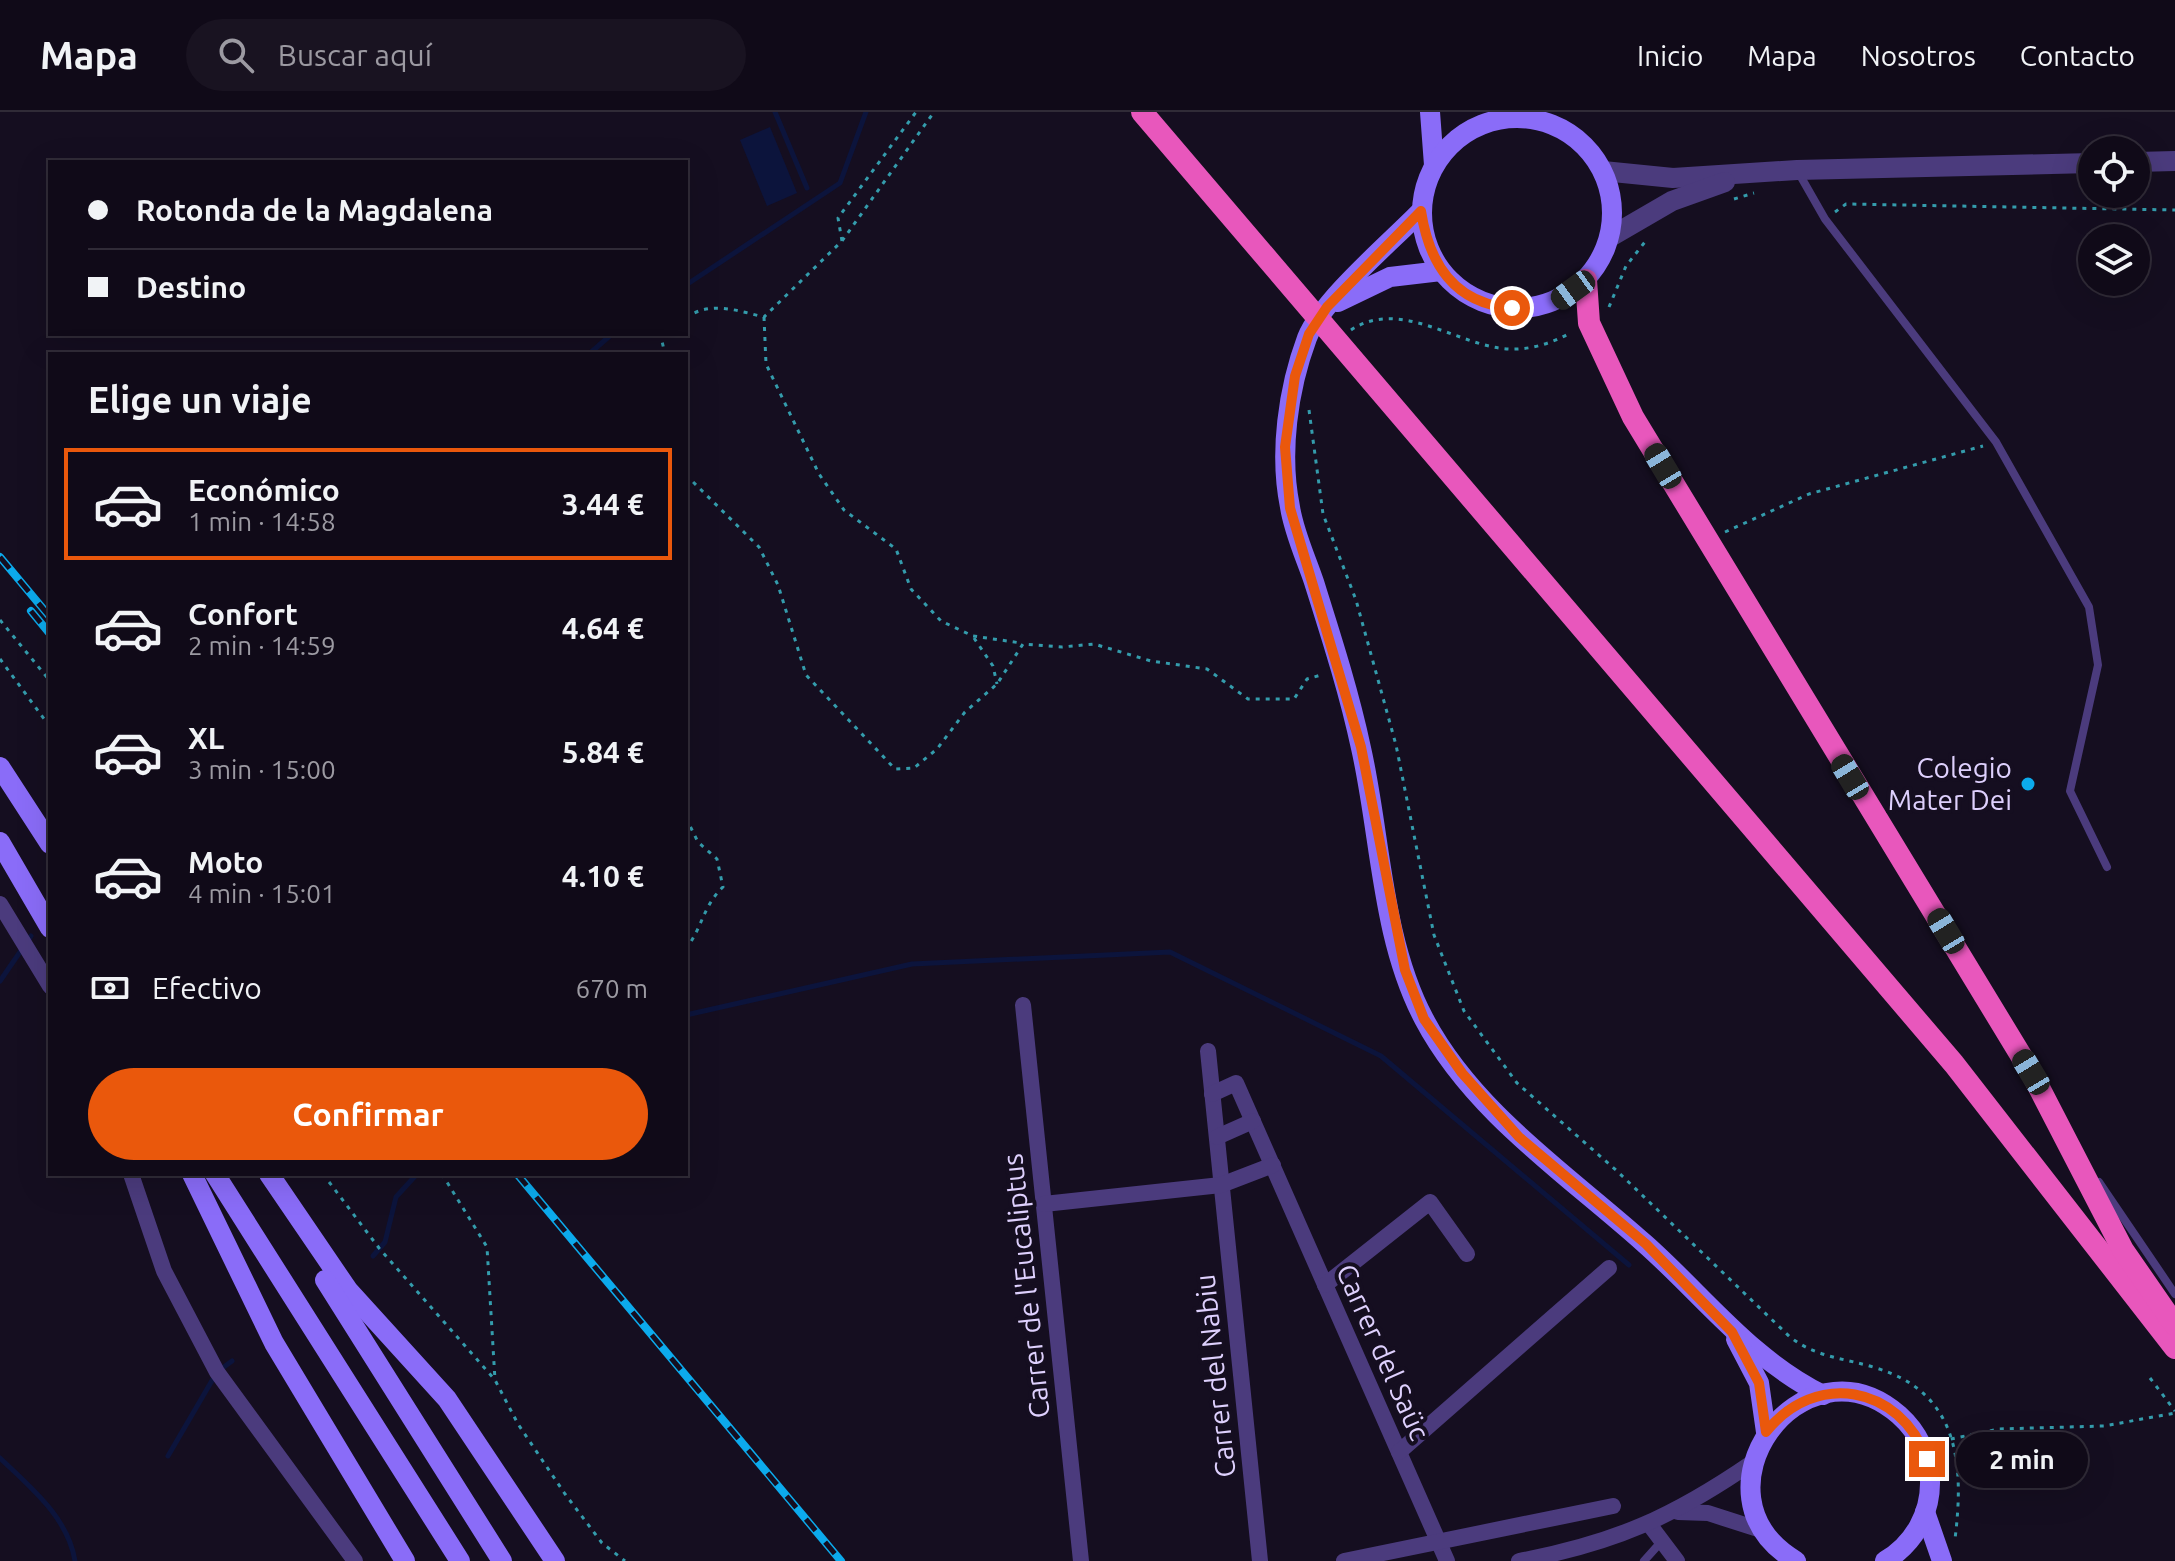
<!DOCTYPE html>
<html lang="es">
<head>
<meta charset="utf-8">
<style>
  body { margin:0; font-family:Ubuntu,sans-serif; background:#191321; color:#f1f3f6; height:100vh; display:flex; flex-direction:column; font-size:30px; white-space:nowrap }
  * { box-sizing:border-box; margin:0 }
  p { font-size:26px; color:#9c9aa2 }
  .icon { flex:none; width:44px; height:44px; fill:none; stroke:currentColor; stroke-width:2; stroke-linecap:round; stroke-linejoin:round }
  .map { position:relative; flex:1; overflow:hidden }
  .drawer { position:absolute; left:48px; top:240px; width:640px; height:824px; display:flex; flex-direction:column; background:#100a18; border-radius:0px; box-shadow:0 8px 32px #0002,0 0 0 2px #302b37 }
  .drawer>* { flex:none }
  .hud { position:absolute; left:48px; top:48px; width:640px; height:176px; border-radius:0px; box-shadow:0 8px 32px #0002,0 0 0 2px #302b37; display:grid; align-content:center; height:176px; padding:0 40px; background:#100a18 }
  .buttons { position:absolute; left:2078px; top:24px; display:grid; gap:16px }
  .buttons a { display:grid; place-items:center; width:72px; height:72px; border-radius:50%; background:#100a18; box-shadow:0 8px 32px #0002,0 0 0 2px #302b37; font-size:40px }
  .end { position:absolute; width:36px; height:36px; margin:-18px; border:10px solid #ea580c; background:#fff; box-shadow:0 0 0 4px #fff }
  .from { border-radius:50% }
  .bubble { position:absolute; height:56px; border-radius:28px; background:#100a18; box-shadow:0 8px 32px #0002,0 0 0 2px #302b37; font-size:26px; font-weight:700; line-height:56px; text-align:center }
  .car { position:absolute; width:24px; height:48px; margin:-24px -12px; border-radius:10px; box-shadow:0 0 6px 2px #0007; background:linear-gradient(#222 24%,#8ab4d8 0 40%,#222 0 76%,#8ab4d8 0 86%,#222 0) }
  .hud b { display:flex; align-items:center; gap:28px; height:76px; font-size:30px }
  .hud b+b { border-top:2px solid #302b37 }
  .hud i { width:20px; height:20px; background:#f1f3f6 }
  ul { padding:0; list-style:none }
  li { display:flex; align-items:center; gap:24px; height:112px; margin:0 16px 12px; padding:0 24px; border:4px solid transparent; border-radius:0px }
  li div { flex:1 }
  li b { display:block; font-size:30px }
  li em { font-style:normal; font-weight:700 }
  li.selected { border-color:#ea580c }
  li>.icon { width:72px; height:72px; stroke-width:1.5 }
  h2 { padding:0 40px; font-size:36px; line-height:96px }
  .pay { display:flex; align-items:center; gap:20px; height:88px; padding:0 40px; font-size:30px }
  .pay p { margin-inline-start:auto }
  .cta { display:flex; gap:16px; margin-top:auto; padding:16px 40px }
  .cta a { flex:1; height:92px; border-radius:48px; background:#ea580c; color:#fff; font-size:32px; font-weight:700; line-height:92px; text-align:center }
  header { display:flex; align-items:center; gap:48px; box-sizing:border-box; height:112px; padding:0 40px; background:#100a18; border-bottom:2px solid #302b37 }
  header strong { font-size:38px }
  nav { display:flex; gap:44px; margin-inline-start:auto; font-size:28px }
  .search { width:560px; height:72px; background:#191321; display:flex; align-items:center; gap:20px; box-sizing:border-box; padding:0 28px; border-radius:44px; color:#9c9aa2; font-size:30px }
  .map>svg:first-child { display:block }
  .water { fill:#0c143c }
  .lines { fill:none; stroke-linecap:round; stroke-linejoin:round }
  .stream { stroke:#0c143c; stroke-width:5 }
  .path { stroke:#349cac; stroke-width:3; stroke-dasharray:4 6; stroke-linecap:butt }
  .service { stroke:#4b3b7d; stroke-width:8 }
  .minor { stroke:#4b3b7d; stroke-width:16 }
  .tertiary { stroke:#4b3b7d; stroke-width:20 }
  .secondary { stroke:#8a6cf8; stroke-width:20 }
  .trunk { stroke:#e857bc; stroke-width:22 }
  .rail-casing { stroke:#0caaec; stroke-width:8 }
  .rail { stroke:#150e20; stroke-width:5; stroke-dasharray:15; stroke-linecap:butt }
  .route { stroke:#ea580c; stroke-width:10 }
  .poi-dot { fill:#0caaec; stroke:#150e20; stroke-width:3 }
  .labels { text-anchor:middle; stroke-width:8; stroke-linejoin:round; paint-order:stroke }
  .poi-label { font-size:28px; fill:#ded0fd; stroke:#150e20; text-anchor:end }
  .street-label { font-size:28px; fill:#ded0fd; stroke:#150e20 }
</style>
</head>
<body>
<header>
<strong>Mapa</strong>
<div class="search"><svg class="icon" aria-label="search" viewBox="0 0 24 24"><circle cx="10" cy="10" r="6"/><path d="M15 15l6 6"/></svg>Buscar aquí</div>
<nav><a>Inicio</a><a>Mapa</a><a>Nosotros</a><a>Contacto</a></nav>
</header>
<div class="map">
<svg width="2175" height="1449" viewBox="0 0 2175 1449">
  <rect width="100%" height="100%" fill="#150e20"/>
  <polygon class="water" points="770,15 797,81 767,94 740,28"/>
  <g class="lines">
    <g class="stream">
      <polyline points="775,0 807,76"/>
      <polyline points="686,173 840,71 866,0"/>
      <polyline points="589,242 612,222"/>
      <polyline points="0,869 31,824"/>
      <polyline points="686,903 912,852 1170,840 1381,944 1629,1153"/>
      <polyline points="373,1144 385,1130 396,1085 417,1062"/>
      <polyline points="168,1344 217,1260 232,1249"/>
      <path d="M 0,1346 C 30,1375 68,1405 75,1449"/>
    </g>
    <g class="path">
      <polyline points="1734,87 1754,81"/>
      <polyline points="1835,100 1846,92 2175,98"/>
      <polyline points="842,129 838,106 916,0"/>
      <polyline points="1609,195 1626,154 1648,126"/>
      <polyline points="764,205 766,252 819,362 844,398 896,437 911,477 941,509 973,524 1021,531"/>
      <path d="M 686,206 C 710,188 738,199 764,205 L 842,129 L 934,0"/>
      <path d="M 1351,218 C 1397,187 1452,229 1499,236 C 1523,240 1549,233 1570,221"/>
      <polyline points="664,222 661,225 665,242"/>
      <path d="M 1309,298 L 1323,402 L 1356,488 L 1396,633 L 1434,823 L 1464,899 L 1517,971 L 1617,1059 L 1790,1225 C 1817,1246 1845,1246 1876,1256 C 1960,1281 1964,1354 1955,1427"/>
      <polyline points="686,363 759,435 778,473 806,563 895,657 914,656 937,637 965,600 997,572 1023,532 1062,535 1094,532 1151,549 1207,557 1248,587 1294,587 1307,567 1321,563"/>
      <polyline points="1725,420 1809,382 1983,334"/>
      <polyline points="0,508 50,569"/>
      <polyline points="974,526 993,554 997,572"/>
      <polyline points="0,547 50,615"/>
      <path d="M 686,706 L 698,730 L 717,747 L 723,775 C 703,794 703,814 686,837"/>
      <polyline points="323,1062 379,1136 495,1268 518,1312 565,1382 602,1431 625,1449"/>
      <polyline points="442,1062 487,1135 495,1268"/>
      <polyline points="2150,1266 2175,1299"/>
      <polyline points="1941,1329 1999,1317 2104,1314 2175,1301"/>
    </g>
    <g class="service">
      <polyline points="1797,58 1825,107 1996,330 2089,495 2098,553 2070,679 2107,755"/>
      <polyline points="2099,1070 2175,1182"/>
      <polyline points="1644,1449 1661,1430"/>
    </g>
    <g class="minor">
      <polyline points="0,792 50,874"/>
      <polyline points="1023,893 1081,1449"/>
      <polyline points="1208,939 1260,1449"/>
      <polyline points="1212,982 1236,971 1447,1449"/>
      <polyline points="1217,1025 1253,1009"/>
      <polyline points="131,1062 164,1159 217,1260 355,1449"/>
      <polyline points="1044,1092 1221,1073 1273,1053"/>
      <polyline points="1325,1173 1430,1090 1467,1142"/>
      <polyline points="1399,1340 1609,1156"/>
      <polyline points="1678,1400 1708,1401 1764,1419"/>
      <polyline points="1649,1412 1677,1449"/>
      <polyline points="1344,1449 1613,1394"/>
      <path d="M 1519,1449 C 1615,1431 1673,1405 1753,1350"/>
    </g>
    <g class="tertiary">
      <polyline points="2136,50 2175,49"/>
      <polyline points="1603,59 1673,66 1797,58 2092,51"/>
      <polyline points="1610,125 1672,89 1725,70"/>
    </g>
    <g class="secondary">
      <polyline points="1430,0 1434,53"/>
      <circle cx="1517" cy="101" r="95"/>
      <path d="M 1421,99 C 1391,130 1322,188 1307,226 C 1288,277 1279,341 1290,395 C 1294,421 1306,446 1314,470 C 1331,524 1349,580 1361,636 C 1381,724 1381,826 1424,907 C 1473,1000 1567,1062 1644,1131 C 1703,1183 1750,1247 1823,1283"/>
      <polyline points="1338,190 1390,165 1441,159"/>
      <polyline points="0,655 50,732"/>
      <polyline points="0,730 50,816"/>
      <polyline points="192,1062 274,1231 405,1449"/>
      <polyline points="215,1062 460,1449"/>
      <polyline points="269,1062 348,1178 447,1287 555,1449"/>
      <polyline points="325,1168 502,1449"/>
      <polyline points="1736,1227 1759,1271 1766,1320"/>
      <polyline points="1925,1400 1942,1449"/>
      <path d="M 1796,1449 C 1684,1383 1802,1219 1899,1303 C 1918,1320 1929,1343 1930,1368 C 1931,1401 1914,1432 1885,1449"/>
    </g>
    <g class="trunk">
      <polyline points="1142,0 1954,952 2175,1236"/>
      <polyline points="1586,168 1589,211 1633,305 2031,960 2123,1138 2175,1213"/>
    </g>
    <g class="rail-casing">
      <g id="rail">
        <polyline points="0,445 50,505"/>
        <polyline points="31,499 50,522"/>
        <polyline points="517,1062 841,1449"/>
      </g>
    </g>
    <use href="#rail" class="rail"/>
  </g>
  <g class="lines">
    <path class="route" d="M 1512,196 C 1454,192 1429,151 1421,99 L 1327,195 L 1309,222 L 1295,264 L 1285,335 L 1290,396 L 1361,635 L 1405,858 L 1424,907 L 1462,961 L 1519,1025 L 1646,1132 L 1732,1220 L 1759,1271 L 1766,1320 C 1815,1258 1900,1273 1927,1347"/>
  </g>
  <circle class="poi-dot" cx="2028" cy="672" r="8"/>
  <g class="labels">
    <g class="poi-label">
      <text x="2012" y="666">Colegio<tspan x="2012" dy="32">Mater Dei</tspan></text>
    </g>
    <g class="street-label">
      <text transform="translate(1026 1174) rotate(-96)" y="10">Carrer de l'Eucaliptus</text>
      <text transform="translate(1383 1240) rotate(66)" y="10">Carrer del Saüc</text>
      <text transform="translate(1215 1264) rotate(-96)" y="10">Carrer del Nabiu</text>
    </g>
  </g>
</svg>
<div class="buttons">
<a><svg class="icon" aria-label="locate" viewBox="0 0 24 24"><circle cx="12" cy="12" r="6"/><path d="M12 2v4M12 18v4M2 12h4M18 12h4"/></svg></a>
<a><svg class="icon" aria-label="layers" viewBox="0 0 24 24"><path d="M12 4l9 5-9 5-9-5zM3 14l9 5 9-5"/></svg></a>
</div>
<i class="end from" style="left:1512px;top:196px"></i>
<i class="end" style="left:1927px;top:1347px"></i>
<div class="bubble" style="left:1956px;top:1320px;width:132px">2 min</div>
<i class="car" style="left:1573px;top:178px;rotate:234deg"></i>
<i class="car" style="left:1663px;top:354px;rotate:329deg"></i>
<i class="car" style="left:1850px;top:665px;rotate:329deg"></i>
<i class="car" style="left:1946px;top:819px;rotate:329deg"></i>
<i class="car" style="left:2031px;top:960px;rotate:329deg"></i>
<div class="hud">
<b><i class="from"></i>Rotonda de la Magdalena</b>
<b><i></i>Destino</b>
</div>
<section class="drawer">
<h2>Elige un viaje</h2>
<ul>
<li class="selected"><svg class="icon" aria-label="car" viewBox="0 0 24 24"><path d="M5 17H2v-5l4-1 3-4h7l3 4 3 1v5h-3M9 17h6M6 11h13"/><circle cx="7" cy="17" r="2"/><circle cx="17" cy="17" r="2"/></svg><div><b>Económico</b><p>1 min · 14:58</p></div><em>3.44 €</em></li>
<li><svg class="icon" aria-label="car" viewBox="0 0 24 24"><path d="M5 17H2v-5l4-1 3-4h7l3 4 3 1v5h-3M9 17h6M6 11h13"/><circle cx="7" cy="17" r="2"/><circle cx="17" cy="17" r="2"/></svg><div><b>Confort</b><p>2 min · 14:59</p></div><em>4.64 €</em></li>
<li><svg class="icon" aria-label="car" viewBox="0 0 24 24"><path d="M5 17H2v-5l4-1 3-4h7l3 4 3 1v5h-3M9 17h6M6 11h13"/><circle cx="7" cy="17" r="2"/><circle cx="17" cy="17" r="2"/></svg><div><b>XL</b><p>3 min · 15:00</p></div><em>5.84 €</em></li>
<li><svg class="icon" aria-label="car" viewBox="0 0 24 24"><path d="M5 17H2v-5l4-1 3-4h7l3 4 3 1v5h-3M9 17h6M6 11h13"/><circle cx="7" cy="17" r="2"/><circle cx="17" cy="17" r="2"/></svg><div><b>Moto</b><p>4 min · 15:01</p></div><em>4.10 €</em></li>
</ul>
<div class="pay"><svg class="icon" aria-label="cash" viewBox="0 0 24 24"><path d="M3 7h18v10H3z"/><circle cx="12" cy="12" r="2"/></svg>Efectivo<p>670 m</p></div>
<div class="cta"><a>Confirmar</a></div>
</section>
</div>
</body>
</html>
